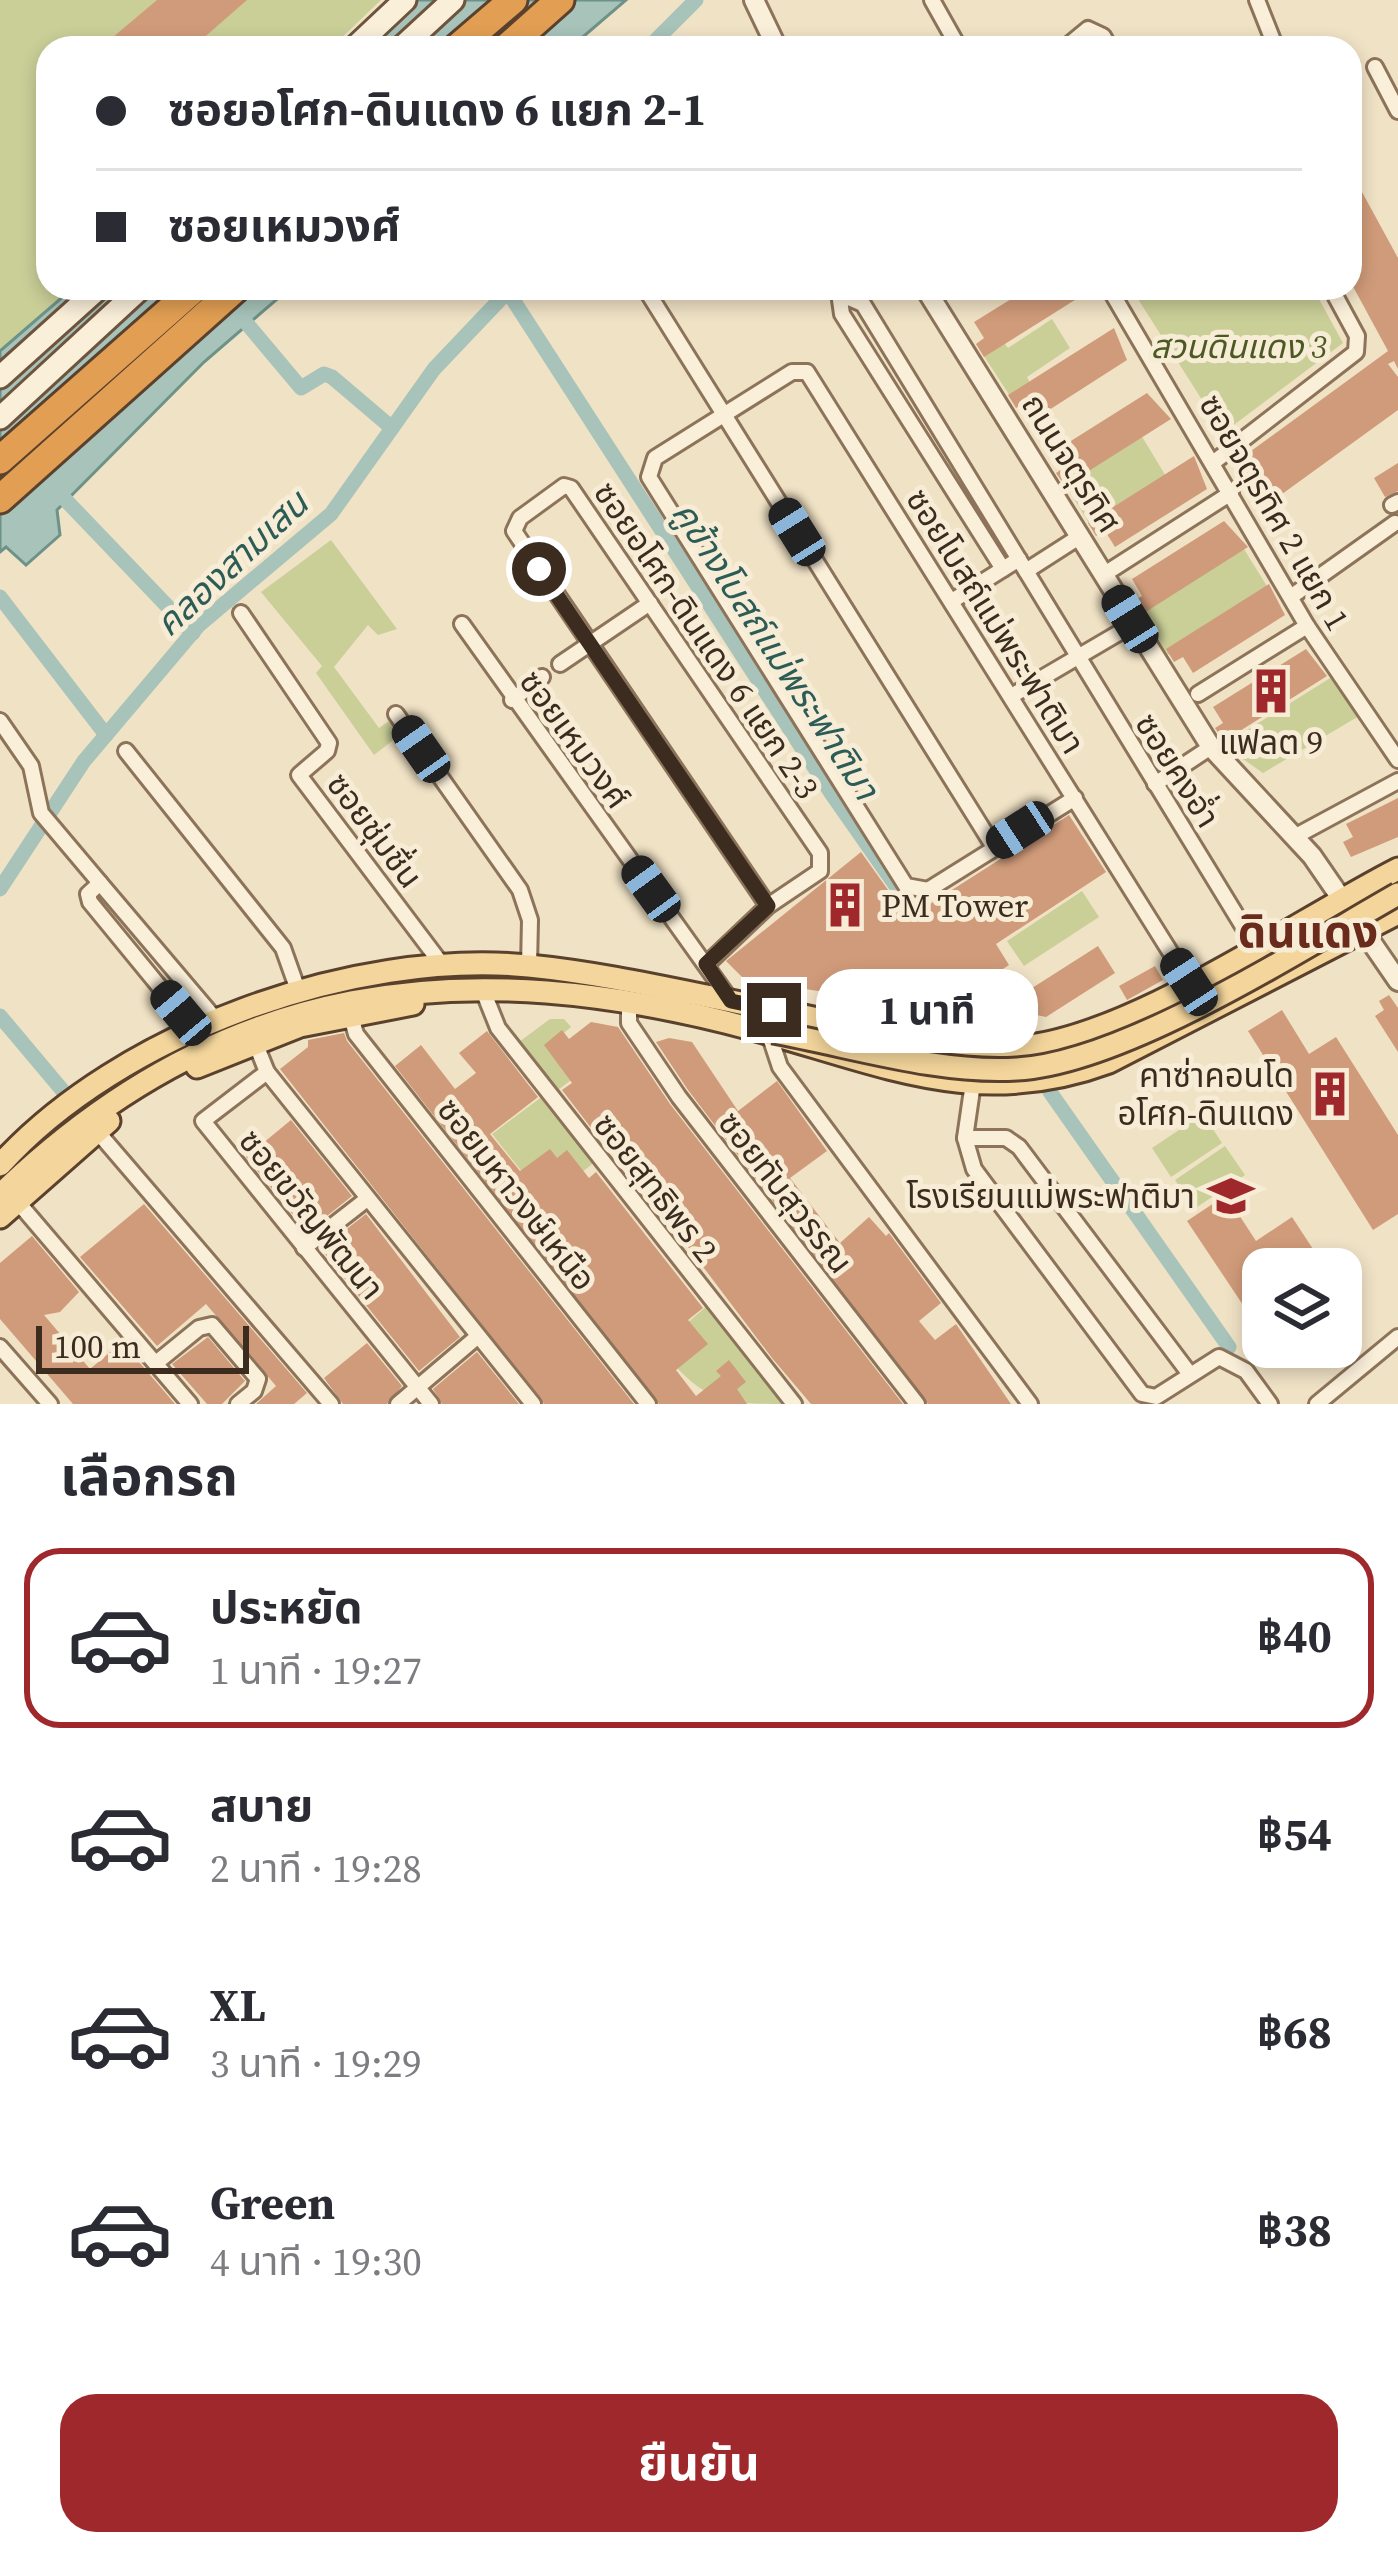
<!DOCTYPE html>
<html lang="th">
<head>
<meta charset="utf-8">
<style>
  body { margin:0; font-family:"Source Serif 4","Noto Sans Thai",serif; background:#f2f2f3; color:#2b2b33; height:100vh; display:flex; flex-direction:column; font-size:45px; white-space:nowrap }
  * { box-sizing:border-box; margin:0 }
  p { font-size:39px; color:#7c7c81 }
  .icon { flex:none; width:66px; height:66px; fill:none; stroke:currentColor; stroke-width:2; stroke-linecap:round; stroke-linejoin:round }
  .map { position:relative; height:1404px; overflow:hidden }
  .side { display:flex; flex-direction:column; background:#fff; flex:1 }
  .side>* { flex:none }
  .banner { position:absolute; left:36px; top:36px; width:1326px; height:264px; border-radius:36px; box-shadow:0 6px 18px #0003; display:grid; align-content:center; height:264px; padding:0 60px; background:#fff }
  .tools { position:absolute; left:1242px; top:1248px; display:grid; gap:24px }
  .tools a { display:grid; place-items:center; width:120px; height:120px; border-radius:24px; background:#fff; box-shadow:0 6px 18px #0003; font-size:60px }
  .scale { position:absolute; left:36px; bottom:30px; width:213px; box-sizing:border-box; padding-left:12px; border:6px solid #3c2c1f; border-top:0; font-size:33px; line-height:42px; white-space:nowrap; color:#3c2c1f; -webkit-text-stroke:9px #f7ecd5; paint-order:stroke }
  .end { position:absolute; width:54px; height:54px; margin:-27px; border:15px solid #3c2c1f; background:#fff; box-shadow:0 0 0 6px #fff }
  .from { border-radius:50% }
  .bubble { position:absolute; height:84px; border-radius:36px; background:#fff; box-shadow:0 6px 18px #0003; font-size:39px; font-weight:700; line-height:84px; text-align:center }
  .car { position:absolute; width:36px; height:72px; margin:-36px -18px; border-radius:15px; box-shadow:0 0 9px 3px #0007; background:linear-gradient(#222 24%,#8ab4d8 0 40%,#222 0 76%,#8ab4d8 0 86%,#222 0) }
  .banner b { display:flex; align-items:center; gap:42px; height:114px; font-size:45px }
  .banner b+b { border-top:3px solid #e1e1e2 }
  .banner i { width:30px; height:30px; background:#2b2b33 }
  ul { padding:0; list-style:none }
  li { display:flex; align-items:center; gap:36px; height:180px; margin:0 24px 18px; padding:0 36px; border:6px solid transparent; border-radius:36px }
  li div { flex:1 }
  li b { display:block; font-size:45px }
  li em { font-style:normal; font-weight:700 }
  li.current { border-color:#9e282c }
  li>.icon { width:108px; height:108px; stroke-width:1.5 }
  h2 { padding:0 60px; font-size:54px; line-height:144px }
  .cta { display:flex; gap:24px; margin-top:auto; padding:24px 60px }
  .cta a { flex:1; height:138px; border-radius:36px; background:#9e282c; color:#fff; font-size:48px; font-weight:700; line-height:138px; text-align:center }
  .map>svg:first-child { display:block }
  .green { fill:#cacf98 }
  .water { fill:#a7c3ba; stroke:#6d9288; stroke-width:3 }
  .lines { fill:none; stroke-linecap:round; stroke-linejoin:round }
  .canal { stroke:#a7c3ba; stroke-width:15 }
  .building { fill:#d09b7a }
  .minor-casing { stroke:#8c735a; stroke-width:20 }
  .tertiary-casing { stroke:#8c735a; stroke-width:24 }
  .secondary-casing { stroke:#6e543d; stroke-width:27 }
  .primary-casing { stroke:#5a412e; stroke-width:27 }
  .motorway-casing { stroke:#5a412e; stroke-width:33 }
  .minor { stroke:#faefd9; stroke-width:14 }
  .tertiary { stroke:#faefd9; stroke-width:18 }
  .secondary { stroke:#faefd9; stroke-width:21 }
  .primary { stroke:#f4d69c; stroke-width:21 }
  .motorway { stroke:#e29f53; stroke-width:27 }
  .primary-bridge-casing { stroke:#5a412e; stroke-width:27; stroke-linecap:butt }
  .primary-bridge { stroke:#f4d69c; stroke-width:21 }
  .route { stroke:#3c2c1f; stroke-width:15 }
  .labels { text-anchor:middle; stroke-width:10; stroke-linejoin:round; paint-order:stroke }
  .park-label { font-size:33px; font-style:italic; fill:#4d5924; stroke:#f7ecd5 }
  .street-label { font-size:33px; fill:#3c2c1f; stroke:#f7ecd5 }
  .poi-label { font-size:33px; fill:#3c2c1f; stroke:#f7ecd5; text-anchor:end }
  .water-label { font-size:36px; font-style:italic; fill:#2d5c57; stroke:#f7ecd5 }
  .district-label { font-size:45px; font-weight:bold; fill:#6a2a1c; stroke:#f7ecd5 }
</style>
</head>
<body>
<div class="map">
<svg width="1398" height="1404" viewBox="0 0 1398 1404">
  <rect width="100%" height="100%" fill="#f0e2c5"/>
  <g class="green">
    <polygon points="0,0 381,0 331,48 48,48 48,288 73,288 0,351"/>
    <polygon points="1131,288 1313,288 1343,343 1223,433"/>
    <polygon points="1052,319 1070,348 1027,377 1030,383 1010,396 984,356 1004,343 1008,348"/>
    <polygon points="1141,435 1167,478 1090,525 1064,482"/>
    <polygon points="331,540 397,629 378,635 368,625 334,667 379,728 389,721 401,734 374,755 316,673 322,666 261,592"/>
    <polygon points="1242,546 1270,591 1168,655 1139,610"/>
    <polygon points="1335,675 1359,716 1263,773 1223,745"/>
    <polygon points="1082,891 1099,917 1024,966 1007,941"/>
    <polygon points="550,1019 564,1019 571,1027 548,1046 571,1080 554,1093 515,1045"/>
    <polygon points="543,1096 595,1162 573,1179 523,1173 492,1134"/>
    <polygon points="1203,1114 1222,1143 1171,1177 1152,1148"/>
    <polygon points="1225,1146 1245,1175 1194,1209 1175,1180"/>
    <path d="M 708,1305 L 786,1404 C 733,1404 711,1404 676,1367 L 686,1324 Z"/>
  </g>
  <g class="water">
    <polygon points="400,0 626,0 570,48 346,48"/>
    <polygon points="73,288 290,288 204,362 57,510 60,535 26,565 6,547 0,552 0,351"/>
  </g>
  <g class="lines">
    <g class="canal">
      <polyline points="648,48 696,0"/>
      <polyline points="508,292 831,793 924,926"/>
      <polyline points="243,319 301,388 324,374 332,377 392,428"/>
      <polyline points="57,491 193,633"/>
      <polyline points="0,597 106,735"/>
      <polyline points="0,889 84,761 199,625 331,514 434,369 511,288"/>
      <polyline points="983,1002 1007,1033"/>
      <polyline points="0,1016 63,1091"/>
      <polyline points="1050,1092 1229,1347"/>
    </g>
  </g>
  <g class="building">
    <polygon points="157,0 247,0 192,48 100,48"/>
    <polygon points="1350,170 1398,258 1398,369 1394,361 1388,364 1398,377 1398,410 1264,507 1239,481 1246,476 1236,462 1388,351 1350,281"/>
    <polygon points="1029,288 1094,288 984,357 976,344 984,338 974,322"/>
    <polygon points="1114,328 1127,360 1035,419 1025,403 1016,408 1008,395"/>
    <polygon points="1147,393 1171,419 1065,486 1056,473 1065,467 1055,451"/>
    <polygon points="1194,456 1207,489 1115,547 1105,531 1096,536 1088,523"/>
    <polygon points="1398,463 1398,491 1385,497 1374,478"/>
    <polygon points="1224,521 1248,547 1144,613 1135,600 1142,596 1132,579"/>
    <polygon points="1269,584 1285,615 1193,673 1183,657 1174,662 1166,649"/>
    <polygon points="1306,649 1327,676 1224,741 1215,728 1223,723 1213,707"/>
    <polygon points="1398,798 1398,837 1351,857 1343,842 1353,837 1346,824"/>
    <polygon points="1069,815 1106,872 996,944 1009,965 1000,971 1018,997 1098,946 1115,973 1046,1017 1012,1010 1027,1031 1018,1032 1003,1019 745,980 726,961 861,852 908,918"/>
    <polygon points="1155,966 1163,980 1127,1000 1119,986"/>
    <polygon points="1389,995 1398,1008 1398,1052 1375,1016 1384,1010 1379,1001"/>
    <polygon points="1282,1010 1309,1054 1336,1037 1398,1135 1398,1214 1373,1230 1248,1031"/>
    <polygon points="591,1022 618,1027 670,1104 903,1404 811,1404 772,1358 648,1194 634,1182 601,1129 595,1133 562,1090 572,1083 544,1045 562,1030 569,1039"/>
    <polygon points="487,1031 538,1097 490,1134 520,1171 550,1149 557,1158 567,1150 589,1178 596,1172 703,1308 688,1320 708,1344 676,1370 696,1396 721,1376 716,1371 729,1360 746,1382 737,1389 747,1404 659,1404 395,1066 421,1045 455,1089 476,1073 459,1053"/>
    <polygon points="344,1033 347,1041 634,1404 544,1404 280,1069 308,1047 308,1040"/>
    <polygon points="669,1038 692,1042 738,1111 777,1081 827,1151 790,1178 840,1243 869,1217 886,1236 889,1233 941,1303 919,1321 935,1340 956,1324 1011,1404 928,1404 688,1090 656,1042"/>
    <polygon points="291,1120 352,1196 307,1232 246,1157"/>
    <polygon points="1226,1195 1256,1241 1292,1217 1326,1269 1263,1269 1263,1335 1187,1221"/>
    <polygon points="144,1204 307,1393 294,1404 256,1404 276,1386 206,1304 157,1346 80,1257"/>
    <polygon points="366,1214 460,1337 419,1371 321,1249"/>
    <polygon points="32,1236 79,1292 60,1312 44,1315 90,1369 122,1342 175,1404 73,1404 0,1319 0,1263"/>
    <polygon points="208,1337 245,1381 222,1404 207,1404 172,1364"/>
    <polygon points="367,1343 402,1386 387,1404 343,1404 324,1378"/>
    <polygon points="477,1352 519,1404 442,1404 433,1389"/>
  </g>
  <g class="lines">
    <g class="minor-casing">
      <g id="minor">
        <polyline points="932,0 959,48"/>
        <polyline points="1257,0 1276,48"/>
        <polyline points="1065,48 1088,29 1103,36 1110,48"/>
        <polyline points="1375,67 1398,111"/>
        <polyline points="645,288 994,847"/>
        <polyline points="1109,288 1307,626 1398,760"/>
        <polyline points="1214,462 1356,352 1357,336 1331,288"/>
        <polyline points="1392,505 1398,502"/>
        <polyline points="1019,559 1003,569 842,314 840,300 847,297 863,304 1255,946"/>
        <polyline points="1026,571 1079,537"/>
        <polyline points="1103,575 1231,493"/>
        <polyline points="1292,596 1395,523"/>
        <polyline points="952,601 1003,569"/>
        <polyline points="241,613 329,743 327,751 299,775 443,966"/>
        <polyline points="462,624 731,1001"/>
        <polyline points="560,664 650,603"/>
        <polyline points="1198,694 1307,626"/>
        <polyline points="1013,695 1134,624"/>
        <polyline points="512,700 542,677"/>
        <polyline points="396,714 520,890 530,920 529,966"/>
        <polyline points="0,721 31,766 41,813 100,883"/>
        <polyline points="126,751 283,948 299,993"/>
        <polyline points="1155,784 1211,747"/>
        <polyline points="1075,798 928,890 906,886 649,477 655,458 792,372 807,372 1189,982"/>
        <polyline points="1296,836 1398,781"/>
        <polyline points="707,964 768,906 820,871 820,853 571,488 564,486 520,518 514,531 768,906"/>
        <polyline points="486,998 498,1028 794,1404"/>
        <polyline points="629,1004 629,1023 679,1097 917,1404"/>
        <polyline points="350,1013 356,1034 648,1404"/>
        <polyline points="195,1030 90,902 88,894 100,883 217,1021"/>
        <polyline points="769,1034 780,1067 1030,1404"/>
        <polyline points="255,1042 267,1072 533,1404"/>
        <polyline points="267,1072 203,1121 431,1404"/>
        <polyline points="973,1083 965,1138 974,1169 1142,1394 1156,1397 1219,1357 1246,1371 1270,1404"/>
        <polyline points="96,1130 331,1404"/>
        <polyline points="965,1138 1006,1138 1019,1147 1189,1373"/>
        <polyline points="16,1200 190,1404"/>
        <polyline points="304,1248 367,1199"/>
        <polyline points="0,1347 50,1404"/>
        <polyline points="156,1363 199,1328 212,1325 258,1379 254,1391 238,1404"/>
        <polyline points="398,1404 477,1337"/>
        <polyline points="1317,1404 1398,1337"/>
      </g>
    </g>
    <g class="tertiary-casing">
      <g id="tertiary">
        <polyline points="754,0 777,48"/>
        <polyline points="925,288 1211,747 1312,856 1398,981"/>
      </g>
    </g>
    <g class="secondary-casing">
      <g id="secondary">
        <polyline points="354,48 405,0"/>
        <polyline points="401,48 453,0"/>
        <polyline points="0,377 99,288"/>
        <polyline points="0,418 141,288"/>
      </g>
    </g>
    <g class="primary-casing">
      <g id="primary">
        <polyline points="197,1067 300,1026 413,1004"/>
        <path d="M 0,1165 C 119,1033 353,949 529,966 C 610,974 691,994 771,1009 C 851,1024 941,1055 1022,1047 C 1134,1036 1294,922 1398,869"/>
        <path d="M 0,1195 C 222,979 465,951 756,1030 C 882,1064 977,1111 1109,1062 L 1398,913"/>
        <polyline points="0,1217 109,1121"/>
      </g>
    </g>
    <g class="motorway-casing">
      <g id="motorway">
        <polyline points="457,48 513,0"/>
        <polyline points="506,48 560,0"/>
        <polyline points="0,460 195,288"/>
        <polyline points="0,499 236,288"/>
      </g>
    </g>
    <use href="#minor" class="minor"/>
    <use href="#tertiary" class="tertiary"/>
    <use href="#secondary" class="secondary"/>
    <use href="#primary" class="primary"/>
    <use href="#motorway" class="motorway"/>
    <g class="primary-bridge-casing">
      <path id="primary-bridge" d="M 773,1032 C 851,1046 938,1074 1017,1069 C 1125,1063 1301,949 1398,894"/>
    </g>
    <use href="#primary-bridge" class="primary-bridge"/>
  </g>
  <g class="lines">
    <polyline class="route" points="539,569 768,906 706,964 731,1001 774,1010"/>
  </g>
  <defs>
    <g id="building-bare" transform="scale(3.6)"><path d="M-4-6H4V6H1V3H-1V6H-4ZM-2.5-4.3h1.7v1.8h-1.7ZM.8-4.3h1.7v1.8H.8ZM-2.5-1h1.7V.8h-1.7ZM.8-1h1.7V.8H.8Z" fill="#9e282c" stroke="#f7ecd5" stroke-width="2.5" paint-order="stroke"/></g>
    <g id="school-bare" transform="scale(3.6)"><path d="M0-5L7-2L0 1L-7-2ZM-4 1L0 2.5L4 1V4Q0 6-4 4Z" fill="#9e282c" stroke="#f7ecd5" stroke-width="2.5" paint-order="stroke"/></g>
  </defs>
  <g fill-rule="evenodd">
    <use href="#building-bare" x="1271" y="691"/>
    <use href="#building-bare" x="845" y="905"/>
    <use href="#building-bare" x="1330" y="1094"/>
    <use href="#school-bare" x="1231" y="1196"/>
  </g>
  <g class="labels">
    <g class="park-label">
      <text x="1239" y="358">สวนดินแดง 3</text>
    </g>
    <g class="street-label">
      <text transform="translate(1072 463) rotate(58)" y="12">ถนนจตุรทิศ</text>
      <text transform="translate(1275 512) rotate(60)" y="12">ซอยจตุรทิศ 2 แยก 1</text>
      <text transform="translate(996 621) rotate(58)" y="12">ซอยโบสถ์แม่พระฟาติมา</text>
      <text transform="translate(707 640) rotate(56)" y="12">ซอยอโศก-ดินแดง 6 แยก 2-3</text>
      <text transform="translate(575 739) rotate(54)" y="12">ซอยเหมวงศ์</text>
      <text transform="translate(1178 770) rotate(58)" y="12">ซอยคงอ่ำ</text>
      <text transform="translate(375 830) rotate(53)" y="12">ซอยชุ่มชื่น</text>
      <text transform="translate(656 1187) rotate(52)" y="12">ซอยสุทธิพร 2</text>
      <text transform="translate(786 1192) rotate(52)" y="12">ซอยทับสุวรรณ</text>
      <text transform="translate(517 1194) rotate(52)" y="12">ซอยมหาวงษ์เหนือ</text>
      <text transform="translate(312 1214) rotate(51)" y="12">ซอยขวัญพัฒนา</text>
    </g>
    <g class="poi-label">
      <text x="1271" y="754" text-anchor="middle">แฟลต 9</text>
      <text x="881" y="917" text-anchor="start">PM Tower</text>
      <text x="1294" y="1087">คาซ่าคอนโด<tspan x="1294" dy="38">อโศก-ดินแดง</tspan></text>
      <text x="1195" y="1208">โรงเรียนแม่พระฟาติมา</text>
    </g>
    <g class="water-label">
      <text transform="translate(231 563) rotate(-43)" y="13">คลองสามเสน</text>
      <text transform="translate(776 650) rotate(57)" y="13">คูข้างโบสถ์แม่พระฟาติมา</text>
    </g>
    <g class="district-label">
      <text x="1308" y="947">ดินแดง</text>
    </g>
  </g>
</svg>
<div class="tools">
<a><svg class="icon" aria-label="layers" viewBox="0 0 24 24"><path d="M12 4l9 5-9 5-9-5zM3 14l9 5 9-5"/></svg></a>
</div>
<div class="scale">100 m</div>
<i class="end from" style="left:539px;top:569px"></i>
<i class="end" style="left:774px;top:1010px"></i>
<div class="bubble" style="left:816px;top:969px;width:222px">1 นาที</div>
<i class="car" style="left:797px;top:532px;rotate:328deg"></i>
<i class="car" style="left:1130px;top:619px;rotate:328deg"></i>
<i class="car" style="left:421px;top:749px;rotate:325deg"></i>
<i class="car" style="left:1020px;top:830px;rotate:237deg"></i>
<i class="car" style="left:651px;top:889px;rotate:324deg"></i>
<i class="car" style="left:1189px;top:982px;rotate:327deg"></i>
<i class="car" style="left:181px;top:1013px;rotate:320deg"></i>
<div class="banner">
<b><i class="from"></i>ซอยอโศก-ดินแดง 6 แยก 2-1</b>
<b><i></i>ซอยเหมวงศ์</b>
</div>
</div>
<section class="side">
<h2>เลือกรถ</h2>
<ul>
<li class="current"><svg class="icon" aria-label="car" viewBox="0 0 24 24"><path d="M5 17H2v-5l4-1 3-4h7l3 4 3 1v5h-3M9 17h6M6 11h13"/><circle cx="7" cy="17" r="2"/><circle cx="17" cy="17" r="2"/></svg><div><b>ประหยัด</b><p>1 นาที · 19:27</p></div><em>฿40</em></li>
<li><svg class="icon" aria-label="car" viewBox="0 0 24 24"><path d="M5 17H2v-5l4-1 3-4h7l3 4 3 1v5h-3M9 17h6M6 11h13"/><circle cx="7" cy="17" r="2"/><circle cx="17" cy="17" r="2"/></svg><div><b>สบาย</b><p>2 นาที · 19:28</p></div><em>฿54</em></li>
<li><svg class="icon" aria-label="car" viewBox="0 0 24 24"><path d="M5 17H2v-5l4-1 3-4h7l3 4 3 1v5h-3M9 17h6M6 11h13"/><circle cx="7" cy="17" r="2"/><circle cx="17" cy="17" r="2"/></svg><div><b>XL</b><p>3 นาที · 19:29</p></div><em>฿68</em></li>
<li><svg class="icon" aria-label="car" viewBox="0 0 24 24"><path d="M5 17H2v-5l4-1 3-4h7l3 4 3 1v5h-3M9 17h6M6 11h13"/><circle cx="7" cy="17" r="2"/><circle cx="17" cy="17" r="2"/></svg><div><b>Green</b><p>4 นาที · 19:30</p></div><em>฿38</em></li>
</ul>
<div class="cta"><a>ยืนยัน</a></div>
</section>
</body>
</html>
